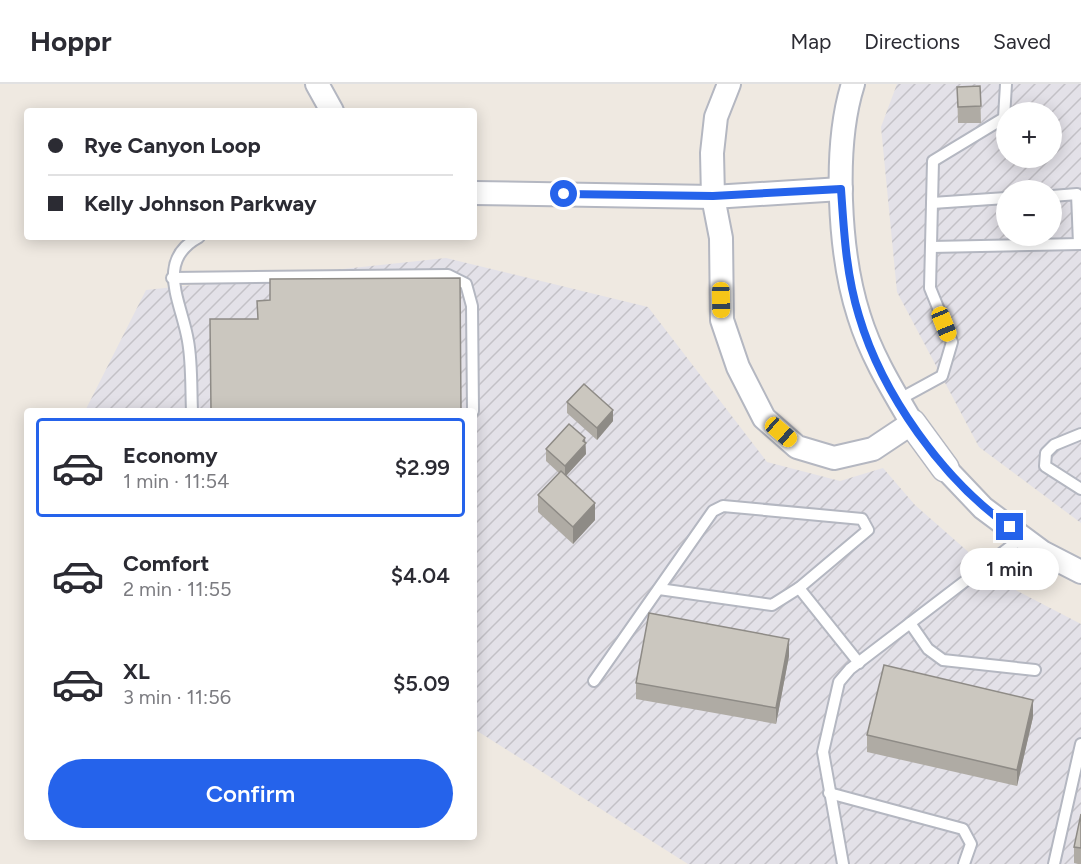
<!DOCTYPE html>
<html lang="en">
<head>
<meta charset="utf-8">
<style>
  body { margin:0; font-family:Figtree,sans-serif; background:#f7f7f7; color:#2b2b33; height:100vh; display:flex; flex-direction:column; font-size:22px; white-space:nowrap }
  * { box-sizing:border-box; margin:0 }
  p { font-size:20px; color:#7c7c81 }
  .icon { flex:none; width:33px; height:33px; fill:none; stroke:currentColor; stroke-width:2; stroke-linecap:round; stroke-linejoin:round }
  .map { position:relative; flex:1; overflow:hidden }
  .side { position:absolute; left:24px; top:324px; width:453px; height:432px; display:flex; flex-direction:column; background:#fff; border-radius:6px; box-shadow:0 3px 15px #0003 }
  .side>* { flex:none }
  .hud { position:absolute; left:24px; top:24px; width:453px; height:132px; border-radius:6px; box-shadow:0 3px 15px #0003; display:grid; align-content:center; height:132px; padding:0 24px; background:#fff }
  .controls { position:absolute; left:996px; top:18px; display:grid; gap:12px }
  .controls a { display:grid; place-items:center; width:66px; height:66px; border-radius:50%; background:#fff; box-shadow:0 3px 15px #0003; font-size:30px }
  .end { position:absolute; width:27px; height:27px; margin:-14px; border:8px solid #2563eb; background:#fff; box-shadow:0 0 0 3px #fff }
  .from { border-radius:50% }
  .bubble { position:absolute; height:42px; border-radius:21px; background:#fff; box-shadow:0 3px 15px #0003; font-size:20px; font-weight:600; line-height:42px; text-align:center }
  .car { position:absolute; width:18px; height:36px; margin:-18px -9px; border-radius:8px; box-shadow:0 0 4px 2px #0007; background:linear-gradient(#f5c518 24%,#345 0 40%,#f5c518 0 76%,#345 0 86%,#f5c518 0) }
  .hud b { display:flex; align-items:center; gap:21px; height:57px; font-size:22px }
  .hud b+b { border-top:2px solid #e1e1e2 }
  .hud i { width:15px; height:15px; background:#2b2b33 }
  ul { padding:10px 0 0; list-style:none }
  li { display:flex; align-items:center; gap:18px; height:99px; margin:0 12px 9px; padding:0 12px; border:3px solid transparent; border-radius:6px }
  li div { flex:1 }
  li b { display:block; font-size:22px }
  li em { font-style:normal; font-weight:600 }
  li.selected { border-color:#2563eb }
  li>.icon { width:54px; height:54px; stroke-width:1.5 }
  .primary-button { display:flex; gap:12px; margin-top:auto; padding:12px 24px }
  .primary-button a { flex:1; height:69px; border-radius:36px; background:#2563eb; color:#fff; font-size:24px; font-weight:600; line-height:69px; text-align:center }
  header { display:flex; align-items:center; gap:36px; box-sizing:border-box; height:84px; padding:0 30px; background:#fff; border-bottom:2px solid #e1e1e2 }
  header strong { font-size:28px }
  nav { display:flex; gap:33px; margin-inline-start:auto; font-size:21px }
  .map>svg:first-child { display:block }
  .industrial { fill:url(#industrial-furrows); fill-rule:evenodd }
  .lines { fill:none; stroke-linecap:round; stroke-linejoin:round }
  .service-casing { stroke:#b4b7c1; stroke-width:14 }
  .minor-casing { stroke:#b4b7c1; stroke-width:26 }
  .tertiary-casing { stroke:#b4b7c1; stroke-width:30 }
  .service { stroke:#fff; stroke-width:10 }
  .minor { stroke:#fff; stroke-width:22 }
  .tertiary { stroke:#fff; stroke-width:27 }
  .wall { fill:#afaba4 }
  .shaded-wall { fill:#8e8b86 }
  .building { fill:#cbc7bf; stroke:#8e8b86; stroke-width:1.5 }
  .route { stroke:#2563eb; stroke-width:8 }
</style>
</head>
<body>
<header>
<strong>Hoppr</strong>
<nav><a>Map</a><a>Directions</a><a>Saved</a></nav>
</header>
<div class="map">
<svg width="1081" height="780" viewBox="0 0 1081 780">
  <defs>
    <pattern id="industrial-furrows" width="10" height="10" patternUnits="userSpaceOnUse" patternTransform="scale(1.5)"><rect width="10" height="10" fill="#e3e1e8"/><path d="M-1 1l2-2M0 10L10 0M9 11l2-2" fill="none" stroke="#c3c1c7"/></pattern>
  </defs>
  <rect width="100%" height="100%" fill="#efe9e1"/>
  <g class="industrial">
    <path d="M 897,0 L 1081,0 L 1081,439 L 979,363 L 897,208 L 881,43 ZM 1006,28 L 1052,28 L 1052,74 L 1006,74 ZM 1006,106 L 1052,106 L 1052,152 L 1006,152 Z"/>
    <polygon points="446,174 648,223 767,378 840,397 883,384 915,421 1006,501 1081,540 1081,780 688,780 474,645 474,327 85,327 146,206"/>
  </g>
  <g class="lines">
    <g class="service-casing">
      <g id="service">
        <polyline points="1052,112 1077,110 1079,160"/>
        <polyline points="932,119 1006,114"/>
        <polyline points="931,163 1081,160"/>
        <polyline points="172,194 448,191 466,200 472,222 473,327"/>
        <polyline points="898,316 942,292 952,258 930,204 933,77 1004,34 1006,0"/>
        <path d="M 192,327 C 191,304 192,279 188,257 C 182,219 154,177 199,153"/>
        <polyline points="1081,350 1054,361 1046,369 1045,382 1081,405"/>
        <polyline points="659,505 772,521 799,504"/>
        <polyline points="910,539 928,565 943,576 1035,586"/>
        <polyline points="594,597 713,427 723,422 862,435 868,446 799,504 859,579"/>
        <polyline points="829,709 963,745 971,760 964,780"/>
        <polyline points="843,780 823,668 839,598 850,585 1023,453"/>
        <polyline points="1054,780 1081,660"/>
      </g>
    </g>
    <g class="minor-casing">
      <g id="minor">
        <polyline points="317,0 332,27"/>
        <path d="M 729,0 L 716,33 L 712,69 L 713,113 L 721,154 L 722,236 L 738,283 L 764,334 L 797,363 L 834,374 L 873,365 L 912,339 C 892,305 871,271 859,232 C 839,170 833,63 853,0"/>
        <polyline points="474,109 713,113 841,105"/>
        <polyline points="945,384 983,424 1042,468 1081,488"/>
      </g>
    </g>
    <g class="tertiary-casing">
      <polyline id="tertiary" points="912,339 945,384"/>
    </g>
    <use href="#service" class="service"/>
    <use href="#minor" class="minor"/>
    <use href="#tertiary" class="tertiary"/>
  </g>
  <g class="wall">
    <polygon points="980,2 981,39 958,39 957,3"/>
    <polygon points="567,318 613,337 597,356 567,329"/>
    <polygon points="585,354 586,370 566,392 595,436 573,460 538,428 538,411 559,389 546,377 546,365"/>
    <polygon points="789,572 776,640 636,615 636,599"/>
    <polygon points="1033,633 1017,702 867,668 867,651"/>
    <polygon points="1081,730 1081,780 1078,780 1074,779 1074,763"/>
  </g>
  <g class="shaded-wall">
    <polygon points="613,326 613,337 597,356 597,344"/>
    <polygon points="585,354 586,370 565,393 565,382"/>
    <polygon points="595,419 595,436 573,460 573,443"/>
    <polygon points="789,555 789,572 776,640 776,624"/>
    <polygon points="1033,616 1033,633 1017,702 1017,686"/>
  </g>
  <g class="building">
    <polygon points="980,2 981,22 958,23 957,3"/>
    <polygon points="460,194 461,327 211,327 210,235 258,235 257,217 270,216 270,195"/>
    <polygon points="584,300 613,326 597,344 567,318"/>
    <polygon points="569,340 585,354 583,357 586,359 565,382 546,365"/>
    <polygon points="561,387 595,419 573,443 538,411"/>
    <polygon points="649,529 789,555 776,624 636,599"/>
    <polygon points="884,581 1033,616 1017,686 867,651"/>
    <polygon points="1081,730 1081,764 1074,763"/>
  </g>
  <g class="lines">
    <path class="route" d="M 564,110 L 713,112 L 841,105 C 844,148 846,190 859,232 C 882,310 943,396 1010,443"/>
  </g>
</svg>
<div class="controls">
<a>+</a>
<a>−</a>
</div>
<i class="end from" style="left:564px;top:110px"></i>
<i class="end" style="left:1010px;top:443px"></i>
<div class="bubble" style="left:960px;top:464px;width:99px">1 min</div>
<i class="car" style="left:721px;top:216px;rotate:179deg"></i>
<i class="car" style="left:944px;top:240px;rotate:158deg"></i>
<i class="car" style="left:781px;top:348px;rotate:131deg"></i>
<div class="hud">
<b><i class="from"></i>Rye Canyon Loop</b>
<b><i></i>Kelly Johnson Parkway</b>
</div>
<section class="side">
<ul>
<li class="selected"><svg class="icon" aria-label="car" viewBox="0 0 24 24"><path d="M5 17H2v-5l4-1 3-4h7l3 4 3 1v5h-3M9 17h6M6 11h13"/><circle cx="7" cy="17" r="2"/><circle cx="17" cy="17" r="2"/></svg><div><b>Economy</b><p>1 min · 11:54</p></div><em>$2.99</em></li>
<li><svg class="icon" aria-label="car" viewBox="0 0 24 24"><path d="M5 17H2v-5l4-1 3-4h7l3 4 3 1v5h-3M9 17h6M6 11h13"/><circle cx="7" cy="17" r="2"/><circle cx="17" cy="17" r="2"/></svg><div><b>Comfort</b><p>2 min · 11:55</p></div><em>$4.04</em></li>
<li><svg class="icon" aria-label="car" viewBox="0 0 24 24"><path d="M5 17H2v-5l4-1 3-4h7l3 4 3 1v5h-3M9 17h6M6 11h13"/><circle cx="7" cy="17" r="2"/><circle cx="17" cy="17" r="2"/></svg><div><b>XL</b><p>3 min · 11:56</p></div><em>$5.09</em></li>
</ul>
<div class="primary-button"><a>Confirm</a></div>
</section>
</div>
</body>
</html>
